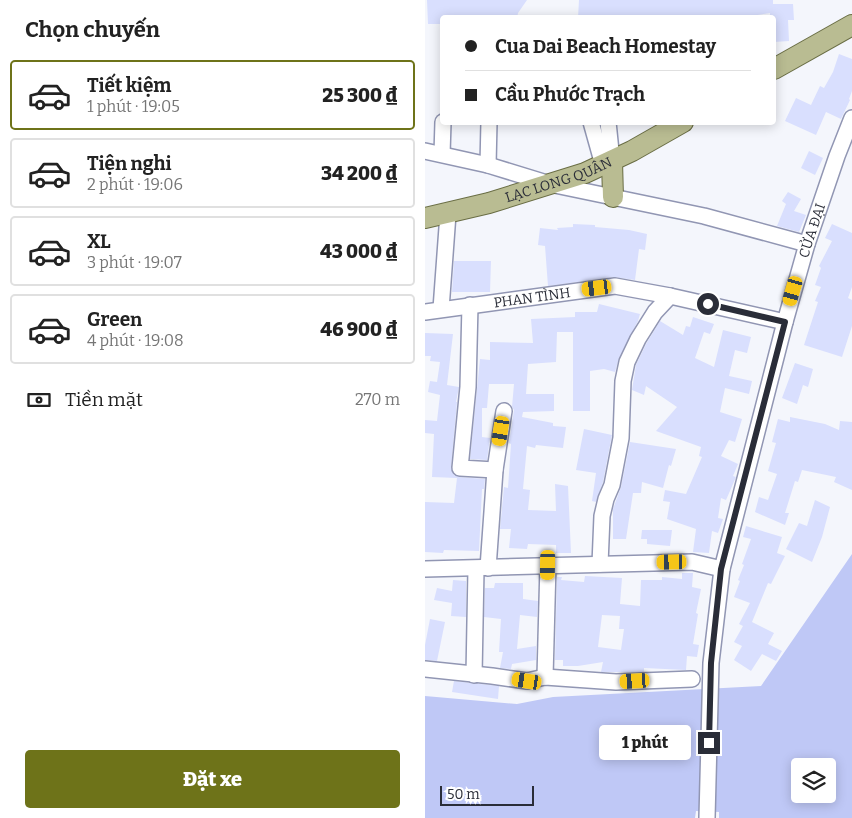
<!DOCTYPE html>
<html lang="vi">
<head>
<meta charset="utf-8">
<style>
  body { margin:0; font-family:Bitter,serif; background:#f2f2f2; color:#222; height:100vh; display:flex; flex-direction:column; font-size:19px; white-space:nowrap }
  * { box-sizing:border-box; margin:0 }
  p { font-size:16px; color:#767676 }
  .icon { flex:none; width:28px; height:28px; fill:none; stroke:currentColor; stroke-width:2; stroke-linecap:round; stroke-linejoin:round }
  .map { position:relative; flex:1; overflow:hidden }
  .side { display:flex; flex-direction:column; background:#fff; width:425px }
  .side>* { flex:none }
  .top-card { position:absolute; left:15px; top:15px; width:336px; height:110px; border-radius:5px; box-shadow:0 2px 12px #0003; display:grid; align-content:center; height:110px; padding:0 25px; background:#fff }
  .buttons { position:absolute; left:366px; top:758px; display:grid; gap:10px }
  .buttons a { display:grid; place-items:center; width:45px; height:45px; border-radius:5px; background:#fff; box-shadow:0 2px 12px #0003; font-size:25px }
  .scale { position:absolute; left:15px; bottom:12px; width:94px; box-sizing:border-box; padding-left:5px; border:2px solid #2a2d38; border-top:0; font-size:14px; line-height:18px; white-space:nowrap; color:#2a2d38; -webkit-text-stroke:4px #fff; paint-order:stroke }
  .end { position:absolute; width:22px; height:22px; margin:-11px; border:6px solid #2a2d38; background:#fff; box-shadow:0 0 0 2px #fff }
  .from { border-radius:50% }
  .bubble { position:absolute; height:35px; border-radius:5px; background:#fff; box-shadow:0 2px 12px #0003; font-size:16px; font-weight:800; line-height:35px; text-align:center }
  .car { position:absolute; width:15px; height:30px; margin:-15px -8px; border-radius:6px; box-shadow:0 0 4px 1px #0007; background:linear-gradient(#f5c518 24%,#345 0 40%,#f5c518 0 76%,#345 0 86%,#f5c518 0) }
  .top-card b { display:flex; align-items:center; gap:18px; height:48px; font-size:19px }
  .top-card b+b { border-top:1px solid #e0e0e0 }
  .top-card i { width:12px; height:12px; background:#222 }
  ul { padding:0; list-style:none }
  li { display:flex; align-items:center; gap:15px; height:70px; margin:0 10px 8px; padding:0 15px; border:2px solid #e0e0e0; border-radius:5px }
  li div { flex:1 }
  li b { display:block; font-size:19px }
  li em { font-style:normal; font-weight:800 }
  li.active { border-color:#6e7319 }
  li>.icon { width:45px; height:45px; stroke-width:1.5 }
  h2 { padding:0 25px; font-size:22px; line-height:60px }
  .pay { display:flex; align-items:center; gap:12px; height:55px; padding:0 25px; font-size:19px }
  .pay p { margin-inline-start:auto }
  .button { display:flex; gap:10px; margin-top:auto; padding:10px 25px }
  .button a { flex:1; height:58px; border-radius:5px; background:#6e7319; color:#fff; font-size:20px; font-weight:800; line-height:58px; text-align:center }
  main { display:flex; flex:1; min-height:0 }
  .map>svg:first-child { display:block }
  .water { fill:#bfc8f6; fill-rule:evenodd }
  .building { fill:#d9dffe; fill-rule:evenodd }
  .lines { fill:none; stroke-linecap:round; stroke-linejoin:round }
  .minor-casing { stroke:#9196b3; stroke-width:18 }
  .major-casing { stroke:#696d44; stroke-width:22 }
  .minor { stroke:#fff; stroke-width:15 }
  .major { stroke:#b9bc92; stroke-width:20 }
  .route { stroke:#2a2d38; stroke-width:6 }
  .labels { text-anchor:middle; stroke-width:5; stroke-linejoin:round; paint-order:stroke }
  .street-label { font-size:14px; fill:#2a2d38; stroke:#fff }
</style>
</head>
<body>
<main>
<section class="side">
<h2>Chọn chuyến</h2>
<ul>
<li class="active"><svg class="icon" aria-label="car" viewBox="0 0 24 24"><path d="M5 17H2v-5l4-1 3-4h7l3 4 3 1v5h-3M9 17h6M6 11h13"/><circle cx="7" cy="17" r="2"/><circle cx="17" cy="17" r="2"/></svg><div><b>Tiết kiệm</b><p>1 phút · 19:05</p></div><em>25 300 ₫</em></li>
<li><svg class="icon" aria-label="car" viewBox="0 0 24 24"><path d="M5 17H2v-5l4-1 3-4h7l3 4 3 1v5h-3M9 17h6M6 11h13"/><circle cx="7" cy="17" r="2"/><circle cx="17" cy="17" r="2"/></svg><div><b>Tiện nghi</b><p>2 phút · 19:06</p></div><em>34 200 ₫</em></li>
<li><svg class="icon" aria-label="car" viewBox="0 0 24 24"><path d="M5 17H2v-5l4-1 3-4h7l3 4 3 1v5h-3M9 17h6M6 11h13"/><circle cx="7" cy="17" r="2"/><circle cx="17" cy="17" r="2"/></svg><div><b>XL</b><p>3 phút · 19:07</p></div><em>43 000 ₫</em></li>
<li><svg class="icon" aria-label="car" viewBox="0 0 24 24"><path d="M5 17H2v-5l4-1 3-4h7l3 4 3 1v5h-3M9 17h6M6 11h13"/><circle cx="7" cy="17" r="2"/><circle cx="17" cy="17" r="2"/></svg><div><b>Green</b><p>4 phút · 19:08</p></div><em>46 900 ₫</em></li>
</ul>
<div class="pay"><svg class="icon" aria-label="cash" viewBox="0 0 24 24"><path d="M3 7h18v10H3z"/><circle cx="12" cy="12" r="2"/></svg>Tiền mặt<p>270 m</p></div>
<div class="button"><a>Đặt xe</a></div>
</section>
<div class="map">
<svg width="427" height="818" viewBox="0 0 427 818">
  <rect width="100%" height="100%" fill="#f4f6fc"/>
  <path class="water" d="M 427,554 L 427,818 L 294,818 L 294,812 L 271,811 L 270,818 L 0,818 L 0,696 L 92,704 L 128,697 L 336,686 ZM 375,766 L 402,766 L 402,794 L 375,794 Z"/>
  <g class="building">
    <polygon points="2,0 102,0 93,13 92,18 48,15 47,18 18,18 18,24 3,24"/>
    <polygon points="154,0 348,0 348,4 368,4 369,20 363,20 364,41 349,42 349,18 345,18 345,13 313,18 153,18"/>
    <polygon points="414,54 427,59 427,91 424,99 425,100 416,119 401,112 391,135 360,121 371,98 386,105 395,86 399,88 408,72"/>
    <polygon points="384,151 398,158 390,175 376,168"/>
    <polygon points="363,192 376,199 369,211 381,215 374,232 352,226 361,204 357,201"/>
    <polygon points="148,224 170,225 170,227 204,230 222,234 220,250 214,249 210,280 189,277 123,286 120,246 113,245 115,228 133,230 132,228 148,227"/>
    <polygon points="407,224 427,233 427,287 423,298 427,300 427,326 417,357 379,345 393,302 390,301 396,287 390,285 396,268 394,266 407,241 400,238"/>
    <polygon points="29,261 66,261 65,292 27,292"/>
    <polygon points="174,304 215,314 213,321 194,358 190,372 179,369 165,371 165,411 148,411 148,332 132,332 131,362 103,364 101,394 129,394 129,411 98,412 97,417 128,423 128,426 141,427 138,448 111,445 110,448 102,446 98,489 105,490 103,510 131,511 130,484 143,486 146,553 131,553 131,545 103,544 102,549 84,548 86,529 75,529 79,487 83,488 86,444 84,443 89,410 87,407 89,384 64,384 62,408 57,408 57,437 65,438 62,460 45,459 55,359 65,360 65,342 108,343 106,319 150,317 150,312 172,312"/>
    <polygon points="268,317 289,324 285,334 279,332 270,358 289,367 298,330 326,337 322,353 310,350 304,376 327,381 324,394 300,388 295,412 317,419 310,442 304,440 296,456 313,464 308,476 311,477 301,500 296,498 293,518 298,519 293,533 287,531 284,553 268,552 271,529 242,519 245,502 238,501 240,490 261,494 277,457 274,456 276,447 231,431 252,407 221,386 219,395 207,390 211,365 221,344 235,321 258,335 261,326 265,327"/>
    <polygon points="0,333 28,334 22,385 34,387 31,402 32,402 26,468 29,475 34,477 60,479 59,489 57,489 54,551 19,550 18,553 0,552 0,502 29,503 32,478 7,477 9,434 0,433 0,420 12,421 15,395 3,392 5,381 12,382 15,362 5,361 6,356 0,356"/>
    <polygon points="370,363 388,369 383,387 378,385 372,404 357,398"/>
    <polygon points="365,417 400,424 414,430 415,421 427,422 427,490 409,482 411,477 377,470 373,482 370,481 360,513 364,513 360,525 330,512 334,497 343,500 352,474 343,471 351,443 347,442 353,419 365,422"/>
    <polygon points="159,429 187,435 178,482 171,502 167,501 171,473 151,470"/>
    <polygon points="205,442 251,449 246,466 244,465 238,488 217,482 216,493 208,493 201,539 188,539 188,509 196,487"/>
    <polygon points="390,500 405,507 397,537 387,562 361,549 374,523 382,526"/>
    <polygon points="321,526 357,537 352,553 360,556 346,584 343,583 327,622 349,633 343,644 357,651 351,661 337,654 326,671 309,660 317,646 309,642 318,626 314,624 325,603 309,597 315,581 313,580 319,565 317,564 326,539 318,537"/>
    <polygon points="217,530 247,530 245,546 222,544 222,539 216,539"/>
    <path d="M 257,573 L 268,573 L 267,587 L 276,589 L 271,613 L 273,614 L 268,644 L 274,645 L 272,657 L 262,656 L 261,670 L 219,668 L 219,672 L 176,672 L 178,662 L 153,666 L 138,666 L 138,660 L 130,660 L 132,577 L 137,577 L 136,580 L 159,582 L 160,576 L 197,578 L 195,604 L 215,606 L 216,580 L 237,580 L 237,577 L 257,579 ZM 177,615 L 195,616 L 194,629 L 199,629 L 196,650 L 173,647 Z"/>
    <polygon points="28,580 41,581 41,617 26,616 27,603 9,600 12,588 27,591"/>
    <polygon points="70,583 98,583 98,599 113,601 112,617 95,615 92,649 111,646 111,660 87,664 86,669 75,668 78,652 74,652 76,619 59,617 60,588 69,588"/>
    <polygon points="5,619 20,622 12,661 0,660 0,645"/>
    <polygon points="29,681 74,686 73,699 27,692"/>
  </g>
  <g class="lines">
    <g class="minor-casing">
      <g id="minor">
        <polyline points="166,122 178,165"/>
        <polyline points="183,122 187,161"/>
        <polyline points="0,151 63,165 125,184 279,216 382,244"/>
        <polyline points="17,154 18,122"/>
        <polyline points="63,165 64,122"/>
        <polyline points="45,305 43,387 35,468 70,470"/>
        <polyline points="16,309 23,214"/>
        <path id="s1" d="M 0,312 L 190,286 L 245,296 L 360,322"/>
        <polyline points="175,564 177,516 181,499 187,485 196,438 198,381 202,362 213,339 230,312 245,296"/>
        <polyline points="63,568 70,470 79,411"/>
        <polyline points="0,569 267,562 297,569"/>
        <polyline points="0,669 67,676 102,681 120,677 191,682 267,679"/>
        <polyline points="49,675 51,569"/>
        <polyline points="120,677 123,565"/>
        <path id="s2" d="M 282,818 L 286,663 L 297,569 L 360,322 L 382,244 L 412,156 L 427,118"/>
      </g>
    </g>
    <g class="major-casing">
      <g id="major">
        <polyline points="349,69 427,25"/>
        <polyline points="187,161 188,197"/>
        <path id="s3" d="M 0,218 L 64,203 L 160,173 L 207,151 L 258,122"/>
      </g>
    </g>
    <use href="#minor" class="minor"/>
    <use href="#major" class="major"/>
  </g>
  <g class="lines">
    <polyline class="route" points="283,304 360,322 296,569 286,663 284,743"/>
  </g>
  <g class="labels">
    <g class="street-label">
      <text dy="5" stroke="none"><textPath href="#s3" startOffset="139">LẠC LONG QUÂN</textPath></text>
      <text dy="5" stroke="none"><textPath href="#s2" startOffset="600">CỬA ĐẠI</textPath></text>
      <text dy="5" stroke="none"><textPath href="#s1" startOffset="108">PHAN TÌNH</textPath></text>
    </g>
  </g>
</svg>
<div class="buttons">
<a><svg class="icon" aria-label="layers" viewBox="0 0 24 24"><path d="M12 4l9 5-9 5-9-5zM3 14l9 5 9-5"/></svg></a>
</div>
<div class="scale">50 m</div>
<i class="end from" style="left:283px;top:304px"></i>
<i class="end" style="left:284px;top:743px"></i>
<div class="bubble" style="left:174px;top:725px;width:92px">1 phút</div>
<i class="car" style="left:172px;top:288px;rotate:263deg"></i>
<i class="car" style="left:368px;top:291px;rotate:196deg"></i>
<i class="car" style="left:76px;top:431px;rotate:189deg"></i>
<i class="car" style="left:247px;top:562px;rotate:269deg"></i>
<i class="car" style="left:123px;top:565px;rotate:181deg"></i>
<i class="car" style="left:102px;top:681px;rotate:279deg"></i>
<i class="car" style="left:210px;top:681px;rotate:267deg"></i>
<div class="top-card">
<b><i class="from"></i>Cua Dai Beach Homestay</b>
<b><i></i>Cầu Phước Trạch</b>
</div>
</div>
</main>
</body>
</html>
